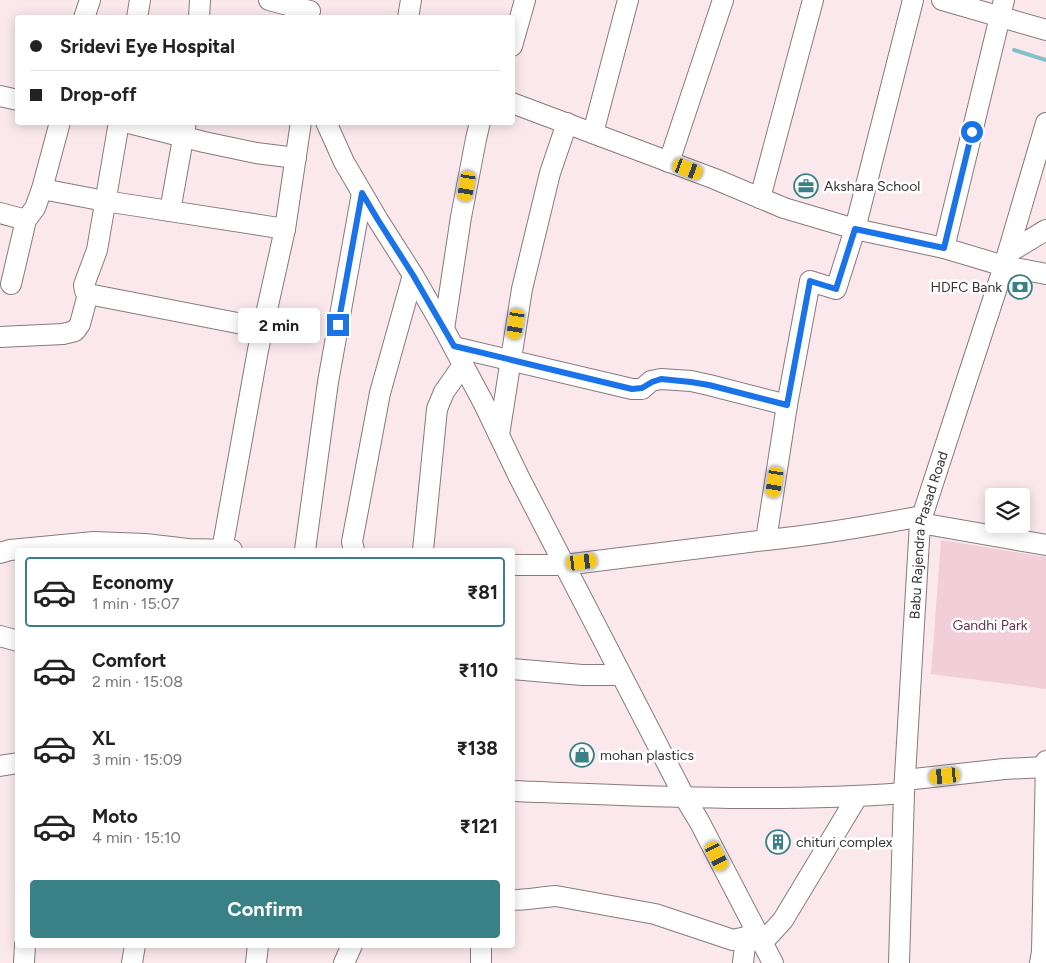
<!DOCTYPE html>
<html lang="en">
<head>
<meta charset="utf-8">
<style>
  body { margin:0; font-family:Figtree,sans-serif; background:#f6f6f6; color:#222; height:100vh; display:flex; flex-direction:column; font-size:19px; white-space:nowrap }
  * { box-sizing:border-box; margin:0 }
  p { font-size:16px; color:#767676 }
  .icon { flex:none; width:28px; height:28px; fill:none; stroke:currentColor; stroke-width:2; stroke-linecap:round; stroke-linejoin:round }
  .map { position:relative; flex:1; overflow:hidden }
  .details { position:absolute; left:15px; top:548px; width:500px; height:400px; display:flex; flex-direction:column; background:#fff; border-radius:5px; box-shadow:0 2px 12px #0003 }
  .details>* { flex:none }
  .top-card { position:absolute; left:15px; top:15px; width:500px; height:110px; border-radius:5px; box-shadow:0 2px 12px #0003; display:grid; align-content:center; height:110px; padding:0 15px; background:#fff }
  .fabs { position:absolute; left:985px; top:488px; display:grid; gap:10px }
  .fabs a { display:grid; place-items:center; width:45px; height:45px; border-radius:5px; background:#fff; box-shadow:0 2px 12px #0003; font-size:25px }
  .end { position:absolute; width:22px; height:22px; margin:-11px; border:6px solid #1a73e8; background:#fff; box-shadow:0 0 0 2px #fff }
  .from { border-radius:50% }
  .bubble { position:absolute; height:35px; border-radius:5px; background:#fff; box-shadow:0 2px 12px #0003; font-size:16px; font-weight:700; line-height:35px; text-align:center }
  .car { position:absolute; width:15px; height:30px; margin:-15px -8px; border-radius:6px; box-shadow:0 0 4px 1px #0007; background:linear-gradient(#f5c518 24%,#345 0 40%,#f5c518 0 76%,#345 0 86%,#f5c518 0) }
  .top-card b { display:flex; align-items:center; gap:18px; height:48px; font-size:19px }
  .top-card b+b { border-top:1px solid #e0e0e0 }
  .top-card i { width:12px; height:12px; background:#222 }
  ul { padding:9px 0 0; list-style:none }
  li { display:flex; align-items:center; gap:15px; height:70px; margin:0 10px 8px; padding:0 5px; border:2px solid transparent; border-radius:5px }
  li div { flex:1 }
  li b { display:block; font-size:19px }
  li em { font-style:normal; font-weight:700 }
  li.selected { border-color:#398186 }
  li>.icon { width:45px; height:45px; stroke-width:1.5 }
  .action { display:flex; gap:10px; margin-top:auto; padding:10px 15px }
  .action a { flex:1; height:58px; border-radius:5px; background:#398186; color:#fff; font-size:20px; font-weight:700; line-height:58px; text-align:center }
  .map>svg:first-child { display:block }
  .green { fill:#f2ced9 }
  .lines { fill:none; stroke-linecap:round; stroke-linejoin:round }
  .stream { stroke:#83c1c6; stroke-width:4 }
  .minor-casing { stroke:#89797e; stroke-width:22 }
  .minor { stroke:#fff; stroke-width:20 }
  .route { stroke:#1a73e8; stroke-width:6 }
  .labels { text-anchor:middle; stroke-width:5; stroke-linejoin:round; paint-order:stroke }
  .poi-label { font-size:14px; fill:#373133; stroke:#fff; text-anchor:start }
  .street-label { font-size:14px; fill:#373133; stroke:#fff }
  .park-label { font-size:14px; fill:#6e2f48; stroke:#fff }
</style>
</head>
<body>
<div class="map">
<svg width="1046" height="963" viewBox="0 0 1046 963">
  <rect width="100%" height="100%" fill="#fae8ed"/>
  <polygon class="green" points="941,540 1046,557 1046,689 931,674"/>
  <g class="lines">
    <polyline class="stream" points="1014,50 1046,60"/>
    <g class="minor-casing">
      <g id="minor">
        <polyline points="269,0 310,11"/>
        <polyline points="942,0 1046,30"/>
        <polyline points="84,18 90,0"/>
        <polyline points="137,18 140,0"/>
        <polyline points="199,18 200,0"/>
        <polyline points="408,18 411,0"/>
        <polyline points="512,46 525,0"/>
        <polyline points="0,96 18,100"/>
        <polyline points="512,103 715,179 784,208 855,229 944,248 1004,266 1046,274"/>
        <polyline points="119,122 97,250 84,285 85,291 88,294 263,328"/>
        <polyline points="125,122 204,142 256,153 296,158"/>
        <polyline points="326,122 344,162 378,220 413,275 444,329 483,402 519,477 685,798 699,821 773,963"/>
        <polyline points="593,133 628,0"/>
        <polyline points="669,162 723,0"/>
        <polyline points="42,189 105,201 285,229"/>
        <polyline points="760,198 813,0"/>
        <polyline points="170,211 186,122"/>
        <polyline points="0,213 26,220"/>
        <polyline points="944,248 1004,0"/>
        <polyline points="1008,253 1046,230"/>
        <polyline points="11,284 26,220 35,208 42,189 60,122"/>
        <polyline points="444,329 461,217 476,139 480,122"/>
        <polyline points="0,337 63,334 75,331 80,324 88,294"/>
        <polyline points="454,347 632,389 642,389 651,381 661,379 691,381 709,385 787,405"/>
        <polyline points="499,435 522,289 550,173 567,123"/>
        <polyline points="920,523 1046,545"/>
        <path d="M 766,540 C 818,535 870,526 922,516"/>
        <polyline points="222,550 258,350 285,229 301,122"/>
        <polyline points="305,550 328,382 362,193"/>
        <polyline points="354,550 352,542 380,393 413,275"/>
        <polyline points="423,550 437,409 444,392 463,365"/>
        <polyline points="0,553 10,550 94,542 145,544 188,549 232,550"/>
        <polyline points="512,565 564,565 766,540 787,405 810,281 836,289 855,229 913,0"/>
        <polyline points="0,636 18,641"/>
        <polyline points="512,669 582,675 621,675"/>
        <polyline points="0,766 18,763"/>
        <polyline points="905,780 1004,769 1046,767"/>
        <path d="M 512,791 C 643,796 774,803 904,793"/>
        <path d="M 512,900 C 527,900 541,897 556,896 L 655,914 L 733,940 L 746,937 L 762,943 L 783,920 L 857,797"/>
        <polyline points="24,963 25,945"/>
        <polyline points="132,963 135,945"/>
        <polyline points="256,963 258,945"/>
        <polyline points="344,963 352,945"/>
        <polyline points="481,963 481,945"/>
        <polyline points="743,963 746,937"/>
        <path id="s1" d="M 899,963 L 904,793 L 920,523 L 1004,266 L 1046,123"/>
        <polyline points="1040,963 1042,952 1046,761"/>
      </g>
    </g>
    <use href="#minor" class="minor"/>
  </g>
  <g class="lines">
    <polyline class="route" points="338,325 362,193 378,220 413,275 454,346 632,389 642,388 652,382 661,379 691,382 709,385 787,405 810,281 836,289 855,229 944,248 972,132"/>
  </g>
  <defs>
    <g id="office-ring" transform="scale(1.25)"><circle r="9.5" fill="#fff" stroke="#398186" stroke-width="1.5"/><path d="M-6-3h4V-5.5h4V-3h4V5H-6ZM-1-4.5V-3h2v-1.5ZM-6 0V1H6V0Z" fill="#398186"/></g>
    <g id="bank-ring" transform="scale(1.25)"><circle r="9.5" fill="#fff" stroke="#398186" stroke-width="1.5"/><path d="M-6-4H6V4H-6ZM0-2.3a2.3 2.3 0 1 0 0 4.6a2.3 2.3 0 1 0 0-4.6Z" fill="#398186"/></g>
    <g id="shop-ring" transform="scale(1.25)"><circle r="9.5" fill="#fff" stroke="#398186" stroke-width="1.5"/><path d="M-5-2.5h2.3a2.7 3.5 0 0 1 5.4 0H5L5.5 6h-11ZM-1.5-2.5h3a1.5 2.3 0 0 0-3 0Z" fill="#398186"/></g>
    <g id="building-ring" transform="scale(1.25)"><circle r="9.5" fill="#fff" stroke="#398186" stroke-width="1.5"/><path d="M-4-6H4V6H1V3H-1V6H-4ZM-2.5-4.3h1.7v1.8h-1.7ZM.8-4.3h1.7v1.8H.8ZM-2.5-1h1.7V.8h-1.7ZM.8-1h1.7V.8H.8Z" fill="#398186"/></g>
  </defs>
  <g fill-rule="evenodd">
    <use href="#office-ring" x="806" y="186"/>
    <use href="#bank-ring" x="1020" y="287"/>
    <use href="#shop-ring" x="582" y="755"/>
    <use href="#building-ring" x="778" y="842"/>
  </g>
  <g class="labels">
    <g class="poi-label">
      <text x="824" y="191">Akshara School</text>
      <text x="1002" y="292" text-anchor="end">HDFC Bank</text>
      <text x="600" y="760">mohan plastics</text>
      <text x="796" y="847">chituri complex</text>
    </g>
    <g class="street-label">
      <text dy="5" stroke="none"><textPath href="#s1" startOffset="430">Babu Rajendra Prasad Road</textPath></text>
    </g>
    <g class="park-label">
      <text x="990" y="630">Gandhi Park</text>
    </g>
  </g>
</svg>
<div class="fabs">
<a><svg class="icon" aria-label="layers" viewBox="0 0 24 24"><path d="M12 4l9 5-9 5-9-5zM3 14l9 5 9-5"/></svg></a>
</div>
<i class="end from" style="left:972px;top:132px"></i>
<i class="end" style="left:338px;top:325px"></i>
<div class="bubble" style="left:238px;top:308px;width:82px">2 min</div>
<i class="car" style="left:688px;top:169px;rotate:111deg"></i>
<i class="car" style="left:467px;top:186px;rotate:190deg"></i>
<i class="car" style="left:516px;top:324px;rotate:189deg"></i>
<i class="car" style="left:775px;top:482px;rotate:189deg"></i>
<i class="car" style="left:582px;top:562px;rotate:83deg"></i>
<i class="car" style="left:945px;top:776px;rotate:264deg"></i>
<i class="car" style="left:717px;top:856px;rotate:153deg"></i>
<div class="top-card">
<b><i class="from"></i>Sridevi Eye Hospital</b>
<b><i></i>Drop-off</b>
</div>
<section class="details">
<ul>
<li class="selected"><svg class="icon" aria-label="car" viewBox="0 0 24 24"><path d="M5 17H2v-5l4-1 3-4h7l3 4 3 1v5h-3M9 17h6M6 11h13"/><circle cx="7" cy="17" r="2"/><circle cx="17" cy="17" r="2"/></svg><div><b>Economy</b><p>1 min · 15:07</p></div><em>₹81</em></li>
<li><svg class="icon" aria-label="car" viewBox="0 0 24 24"><path d="M5 17H2v-5l4-1 3-4h7l3 4 3 1v5h-3M9 17h6M6 11h13"/><circle cx="7" cy="17" r="2"/><circle cx="17" cy="17" r="2"/></svg><div><b>Comfort</b><p>2 min · 15:08</p></div><em>₹110</em></li>
<li><svg class="icon" aria-label="car" viewBox="0 0 24 24"><path d="M5 17H2v-5l4-1 3-4h7l3 4 3 1v5h-3M9 17h6M6 11h13"/><circle cx="7" cy="17" r="2"/><circle cx="17" cy="17" r="2"/></svg><div><b>XL</b><p>3 min · 15:09</p></div><em>₹138</em></li>
<li><svg class="icon" aria-label="car" viewBox="0 0 24 24"><path d="M5 17H2v-5l4-1 3-4h7l3 4 3 1v5h-3M9 17h6M6 11h13"/><circle cx="7" cy="17" r="2"/><circle cx="17" cy="17" r="2"/></svg><div><b>Moto</b><p>4 min · 15:10</p></div><em>₹121</em></li>
</ul>
<div class="action"><a>Confirm</a></div>
</section>
</div>
</body>
</html>
